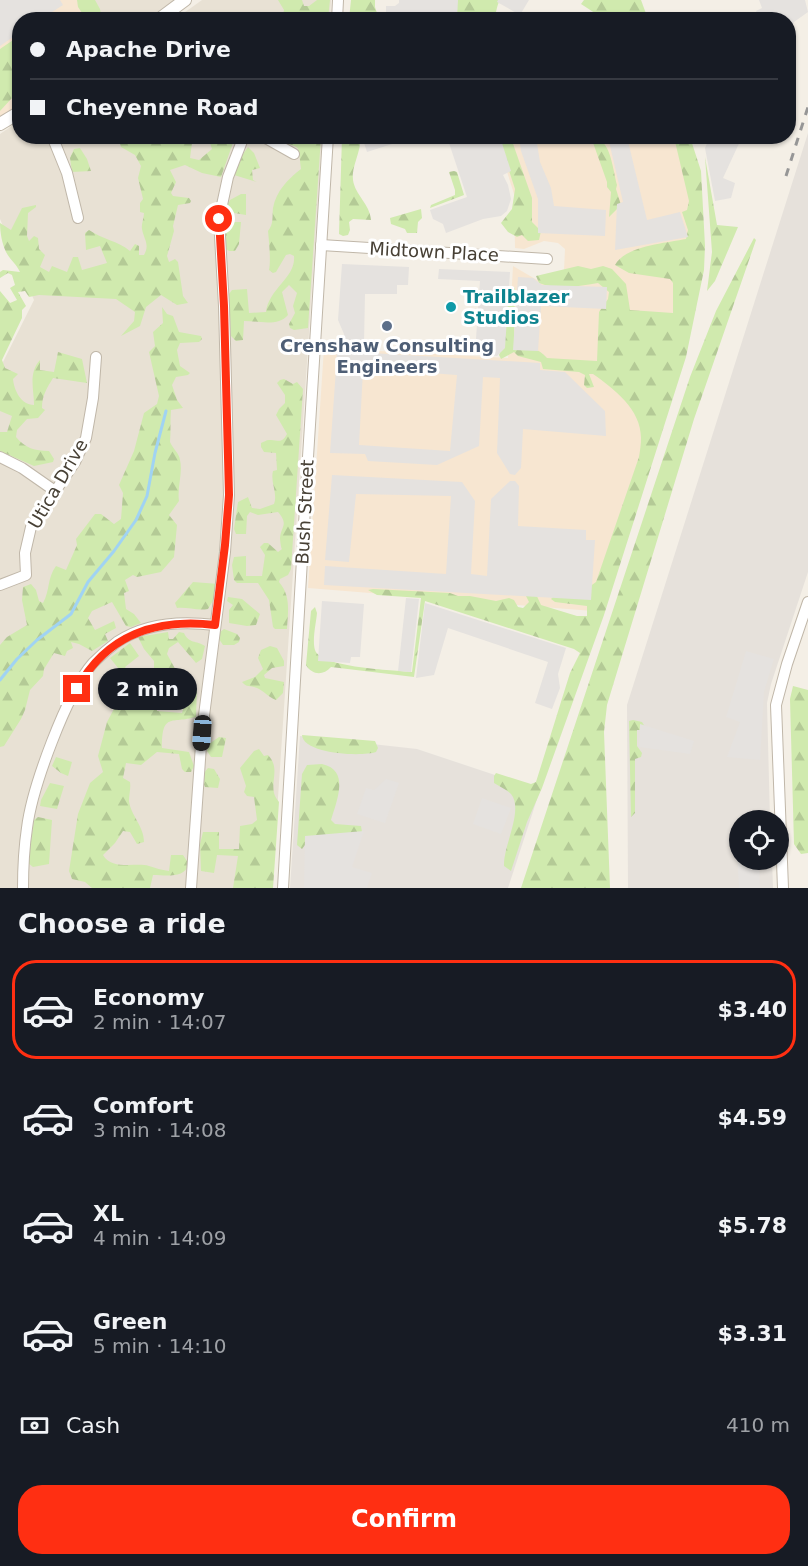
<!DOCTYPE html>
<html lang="en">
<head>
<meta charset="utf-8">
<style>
  body { margin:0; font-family:"DejaVu Sans",sans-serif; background:#20242c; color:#f1f3f6; height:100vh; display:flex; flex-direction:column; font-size:22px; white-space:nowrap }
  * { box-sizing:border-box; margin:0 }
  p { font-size:20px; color:#9ea1a6 }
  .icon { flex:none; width:33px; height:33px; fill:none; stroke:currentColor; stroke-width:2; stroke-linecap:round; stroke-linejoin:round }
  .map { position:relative; height:888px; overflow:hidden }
  .side { display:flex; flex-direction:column; background:#171b24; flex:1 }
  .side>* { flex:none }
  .hud { position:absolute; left:12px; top:12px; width:784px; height:132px; border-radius:24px; box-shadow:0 2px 4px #0004; display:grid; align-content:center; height:132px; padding:0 18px; background:#171b24 }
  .controls { position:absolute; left:729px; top:810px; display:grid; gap:12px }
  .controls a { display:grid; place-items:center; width:60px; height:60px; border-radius:50%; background:#171b24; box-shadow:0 2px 4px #0004; font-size:30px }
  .end { position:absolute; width:27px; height:27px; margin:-14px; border:8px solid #ff2f12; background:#fff; box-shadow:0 0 0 3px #fff }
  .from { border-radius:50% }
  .bubble { position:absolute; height:42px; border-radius:21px; background:#171b24; box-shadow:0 2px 4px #0004; font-size:20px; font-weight:700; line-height:42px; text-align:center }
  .car { position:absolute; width:18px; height:36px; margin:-18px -9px; border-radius:8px; box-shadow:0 0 4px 2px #0007; background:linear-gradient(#222 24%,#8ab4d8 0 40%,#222 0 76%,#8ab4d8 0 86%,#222 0) }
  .hud b { display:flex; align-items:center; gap:21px; height:57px; font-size:22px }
  .hud b+b { border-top:2px solid #363941 }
  .hud i { width:15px; height:15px; background:#f1f3f6 }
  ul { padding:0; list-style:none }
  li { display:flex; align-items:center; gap:18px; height:99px; margin:0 12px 9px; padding:0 6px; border:3px solid transparent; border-radius:24px }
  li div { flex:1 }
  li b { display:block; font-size:22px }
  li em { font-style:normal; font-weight:700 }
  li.current { border-color:#ff2f12 }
  li>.icon { width:54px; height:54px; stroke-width:1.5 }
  h2 { padding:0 18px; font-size:27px; line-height:72px }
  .pay { display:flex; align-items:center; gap:15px; height:66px; padding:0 18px; font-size:22px }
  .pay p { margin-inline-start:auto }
  .action { display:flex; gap:12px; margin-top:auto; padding:12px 18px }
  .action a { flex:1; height:69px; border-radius:24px; background:#ff2f12; color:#fff; font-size:24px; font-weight:700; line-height:69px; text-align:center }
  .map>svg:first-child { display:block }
  .residential { fill:#e8e1d4 }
  .commercial { fill:#f7e6d1 }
  .industrial { fill:#e6e1db }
  .forest { fill:url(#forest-firs) }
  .parking { fill:#e5e2df }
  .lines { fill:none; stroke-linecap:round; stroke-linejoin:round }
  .stream { stroke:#a0d3f3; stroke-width:3 }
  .minor-casing { stroke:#c0b7a9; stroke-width:12 }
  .tertiary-casing { stroke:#c0b7a9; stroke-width:14 }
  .minor { stroke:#fff; stroke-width:10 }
  .tertiary { stroke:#fff; stroke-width:12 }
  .rail { stroke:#969696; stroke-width:3; stroke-dasharray:8 8; stroke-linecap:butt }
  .route { stroke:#ff2f12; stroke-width:8 }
  .culture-dot { fill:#0f9aa8; stroke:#fff; stroke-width:2 }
  .service-dot { fill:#5c6f8a; stroke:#fff; stroke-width:2 }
  .labels { text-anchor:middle; stroke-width:6; stroke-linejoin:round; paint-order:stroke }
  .street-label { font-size:18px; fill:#474035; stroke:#fff }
  .culture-label { font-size:18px; font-weight:bold; fill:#0d838f; stroke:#fff; text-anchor:start }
  .service-label { font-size:18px; font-weight:bold; fill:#4e5e75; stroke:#fff }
</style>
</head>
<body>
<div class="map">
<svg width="808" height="888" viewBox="0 0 808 888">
  <defs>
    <pattern id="forest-firs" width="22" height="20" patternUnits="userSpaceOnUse" patternTransform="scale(1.5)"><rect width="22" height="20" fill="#d0eaae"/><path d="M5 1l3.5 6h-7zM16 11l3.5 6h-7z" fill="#b4ca96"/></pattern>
  </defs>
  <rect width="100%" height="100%" fill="#f4efe6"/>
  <g class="residential">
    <polygon points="90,0 174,0 146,20 96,19"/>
    <polygon points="202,0 331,0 330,19 174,20"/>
    <polygon points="19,121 20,136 322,137 272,888 0,888 0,368 34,300 0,219 0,134"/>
  </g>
  <g class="commercial">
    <polygon points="0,0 90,0 96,19 20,20 19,104 0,117"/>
    <polygon points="496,137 683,137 692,161 693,291 593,611 308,588 324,348 508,358 513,266 537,280 547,282 564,271 565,249 558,243 544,241 524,249 515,248 514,194"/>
  </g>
  <g class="industrial">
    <polygon points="808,133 808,572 771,684 767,703 770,820 740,820 740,860 772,860 773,888 628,888 627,705"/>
    <polygon points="300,736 417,749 540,790 508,888 290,888"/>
  </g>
  <g class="forest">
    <polygon points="77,0 95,0 100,9 102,19 86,19 78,7"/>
    <polygon points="278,0 302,0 304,6 309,6 317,0 330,0 328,19 282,19 284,10"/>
    <polygon points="351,0 375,0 375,7 379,19 349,19"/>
    <path d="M 457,0 L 500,0 C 496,7 497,13 493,19 L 456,20 Z"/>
    <polygon points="584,0 641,0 648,19 604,19 581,4"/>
    <polygon points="19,36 19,96 15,100 12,98 0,111 0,49"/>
    <path d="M 118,137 L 189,137 L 192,143 L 190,158 L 199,160 L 212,149 L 208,137 L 235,137 L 221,177 L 202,173 L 185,165 L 170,170 L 176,182 L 171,193 L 173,196 L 189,198 L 191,201 L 190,203 L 178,205 L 173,226 L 174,231 L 167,256 L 169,262 L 175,259 L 178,262 L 183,296 L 188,303 L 177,305 L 161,295 L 146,307 L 140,326 L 121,336 L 134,321 L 135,312 L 116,299 L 39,295 L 29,297 L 25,291 L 18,292 L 26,306 L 22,310 L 22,318 L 2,360 L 5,368 L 18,374 L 13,379 C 14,390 21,405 34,405 C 34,390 28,373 40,360 L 40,370 L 54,372 L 58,352 L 82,359 L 87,383 L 53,378 C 47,388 42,395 42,408 L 45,410 L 38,418 L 27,419 L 17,430 L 16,437 C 25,448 35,451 49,451 L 54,459 L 53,462 L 34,466 L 0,451 L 0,432 L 7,432 L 12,416 L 0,411 L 0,291 L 10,303 L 17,300 L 10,288 L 15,285 L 12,275 L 8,273 L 0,278 L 0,272 L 3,270 L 20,272 C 16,263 10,260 6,252 C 2,244 0,232 0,223 L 11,230 L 22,208 L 36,205 L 36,207 L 28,213 L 27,236 L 29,241 L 34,236 L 38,238 L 39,249 L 45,255 L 40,267 L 49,272 L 52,266 L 67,272 L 73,257 L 78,257 L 82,270 L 107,263 L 100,246 L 86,250 L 85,233 L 89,230 C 102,239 118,241 130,251 L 135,244 L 139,246 L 139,255 L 144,255 C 150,244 144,240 142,229 C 141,225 144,218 144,213 L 140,212 L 140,203 L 143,199 L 138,178 L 141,166 L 135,155 L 121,147 Z"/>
    <path d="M 277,137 L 321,137 L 308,328 L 294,330 L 290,328 L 289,324 L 295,313 L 293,306 L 297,293 L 289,285 L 282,292 L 288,315 C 278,327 259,321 244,321 L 243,340 L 236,341 L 231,336 L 229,294 L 232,290 L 247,289 L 249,313 L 266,312 C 269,288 296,278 294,256 L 290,254 L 286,255 L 276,272 L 273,273 L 269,270 C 271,261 269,241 268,231 C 274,224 272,216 273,208 C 276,191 288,179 301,169 C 298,143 302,149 279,141 Z"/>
    <path d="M 342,137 L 360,137 C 362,151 351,166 353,180 C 355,195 370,204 371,220 L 353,219 L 349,222 L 350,230 L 348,235 L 343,236 L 339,234 Z"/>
    <polygon points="498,137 511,138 532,198 532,222 541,231 539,240 528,241 522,235 517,237 508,232 501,223 512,209 515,189"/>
    <path d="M 591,137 L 603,137 L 603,143 C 611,149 614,174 617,185 L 616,189 L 621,205 L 609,217 L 611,192 L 607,187 L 607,182 Z"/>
    <path d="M 674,137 L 690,137 L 701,171 L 705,246 L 704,270 L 686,357 L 604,615 L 542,788 L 527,822 L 511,871 L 504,866 C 503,846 524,810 511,794 C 507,790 499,786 494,783 L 494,776 L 496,773 L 531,784 L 536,782 L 570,673 L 580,653 L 574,649 L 425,601 L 414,677 L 331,667 C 323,676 312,675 306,665 L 311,611 L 315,607 L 317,613 C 316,624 312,640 315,650 C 321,668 394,670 412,672 L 421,598 L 377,595 L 368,590 L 373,589 L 450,593 L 458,596 L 470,596 L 496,601 L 509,598 L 514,600 L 518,607 L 523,608 L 529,602 L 524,592 L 535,592 L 541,605 L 577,616 L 587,616 L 587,606 L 555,602 L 551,599 L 555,595 L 575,597 L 596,582 L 639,457 C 640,451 641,444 641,438 C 641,409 614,389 593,374 L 589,374 L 594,387 L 587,388 L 584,385 L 585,375 L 579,372 L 543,369 L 541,362 L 518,356 L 514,352 L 501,359 L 499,355 L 503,344 L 507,287 L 515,288 L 514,343 C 528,346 538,348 547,358 L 597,361 L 599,312 L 608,299 L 609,292 L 598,283 C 578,286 559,291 539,283 L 536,276 L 578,266 L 591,269 L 603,266 L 612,269 L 626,284 L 630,310 L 673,313 L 673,283 L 670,279 L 629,273 L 615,265 C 625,246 666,243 686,239 L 688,230 L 682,212 L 687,210 L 689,201 Z"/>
    <polygon points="248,147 254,153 260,168 252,170 253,180 257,182 234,175 240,158"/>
    <polygon points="80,148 87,159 91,171 72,172 70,158 74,149"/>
    <polygon points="705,157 717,225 738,227 715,281 707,291 712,252"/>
    <polygon points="454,171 457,172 464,195 430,208 431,205 455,195 455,190 449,172"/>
    <polygon points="241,194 246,194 246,215 228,212 227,206 230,200"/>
    <polygon points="421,209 422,218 418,222 417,233 407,233 405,229 391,224 390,218"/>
    <polygon points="225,222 241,222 239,244 235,251 229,251 223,247"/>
    <polygon points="754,238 756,240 694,419 607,705 604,732 610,888 521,888 690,377 716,311"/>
    <path d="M 162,307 L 167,314 L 173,316 L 179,332 L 201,336 L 202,339 L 199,342 L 180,343 L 177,350 L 180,366 L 190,373 L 188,375 L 176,377 L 172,385 L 177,400 L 183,408 L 171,410 C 170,421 171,431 170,442 C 173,449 179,453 180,460 C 183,473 177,487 179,501 L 169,515 L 177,525 L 174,557 L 161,572 L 137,577 L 133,575 L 125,580 L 129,591 L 124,593 L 126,609 L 134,614 L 141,623 L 131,627 L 126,626 L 112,602 L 92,611 L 88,618 L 95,630 L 114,621 L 116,628 L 105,634 L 108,641 L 92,651 L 79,644 L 71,642 L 73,648 L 67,651 L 65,656 L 54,653 L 44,669 L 43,676 L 30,690 L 25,710 L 21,719 L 4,746 L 0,747 L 0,645 L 7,637 L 27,625 L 22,600 L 23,587 L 31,584 L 36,590 L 39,601 L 43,603 C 50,591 47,578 56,566 L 66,570 L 77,545 L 76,539 L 95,514 L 101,514 L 114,524 L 121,519 L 123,493 L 119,485 L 134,451 L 144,413 L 157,404 L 159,396 L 149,352 L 155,346 L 153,332 L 163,323 Z"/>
    <path d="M 284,379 L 293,384 L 297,382 L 303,389 L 291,569 L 288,575 L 280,579 L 279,582 C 291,596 288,611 287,629 L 275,629 L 273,627 L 269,600 L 258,583 L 237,583 L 234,580 L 232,565 L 234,557 L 246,556 L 246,576 L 262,576 L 265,555 L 260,547 L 264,543 L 268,543 L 278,552 L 282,549 C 281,549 280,539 280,538 C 281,526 289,525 278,512 L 258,515 L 250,512 L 247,516 L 246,534 L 236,534 L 234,529 L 238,502 L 248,497 L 252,508 L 260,509 L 274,504 C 278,493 270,482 273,471 L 277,470 L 276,453 L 264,452 L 261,447 L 261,443 C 264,442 266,440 269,440 C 278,439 281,445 287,434 L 276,415 L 279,409 L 285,403 L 285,395 L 277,383 L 280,380 Z"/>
    <path d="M 193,582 L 219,584 L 217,594 L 208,609 C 197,611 188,607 177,608 L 175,603 Z"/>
    <polygon points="228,597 242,599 260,614 256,625 247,626 229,623 229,610 233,605 227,601"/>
    <polygon points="224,629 237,634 240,638 239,642 234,645 223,645 219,639 220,632"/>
    <path d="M 168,632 L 169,639 L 173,639 L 179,632 L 184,633 C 189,644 196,640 205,646 L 202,659 L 196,663 L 178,642 L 169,648 L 167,654 L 178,674 L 179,683 L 154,683 L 157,711 L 182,713 L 186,700 L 197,689 L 196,717 C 171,724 162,712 162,748 L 189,752 L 194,766 L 191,772 L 185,772 L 182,769 L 179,754 L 157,752 L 141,765 L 126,763 L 123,778 L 130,782 C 131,788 129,795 129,801 C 131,816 144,826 144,842 L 137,844 L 130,832 L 123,831 L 115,843 L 103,855 C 112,871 137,862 149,866 C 156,868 161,870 169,871 L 171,855 L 183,855 L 189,864 C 184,879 166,875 153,875 L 150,888 L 92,888 L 85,882 L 72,879 L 69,871 L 78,814 L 90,783 L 103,772 L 98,756 L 107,722 L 115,707 L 108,702 L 130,692 L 131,684 L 110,658 L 130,643 L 139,656 L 125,667 L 136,683 L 154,669 L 154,661 L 144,649 L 138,637 Z"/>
    <path d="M 270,646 L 277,648 L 284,661 L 284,666 L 272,668 L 264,675 L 265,678 L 284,682 L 283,693 L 276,700 C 268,697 264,691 257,688 C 250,685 247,688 242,682 L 255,677 L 263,669 L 258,658 L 261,650 Z"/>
    <polygon points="793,686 808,690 808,853 801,854 794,844 790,699"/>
    <polygon points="633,720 642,722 647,730 637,730 637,746 642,753 641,757 635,759 635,813 631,817 629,721"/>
    <path d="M 302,735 L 375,741 L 378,748 L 376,752 C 361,757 303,754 302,735 Z"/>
    <polygon points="219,737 226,738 222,757 211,757 207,751 209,744"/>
    <path d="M 259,749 L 264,756 L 268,755 C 280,768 271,779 274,793 C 275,797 277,799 279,802 L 273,888 L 233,888 L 238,856 L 217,855 L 214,873 L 201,871 L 200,844 L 203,832 L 219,832 L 219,849 L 239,849 L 240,826 L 252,824 L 257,820 L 254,797 L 247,796 L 244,792 L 246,786 L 240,768 L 254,751 Z"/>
    <polygon points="56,757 72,762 68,776 61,773 52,766"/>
    <path d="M 322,764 C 350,770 337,800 331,820 L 335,824 L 361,826 L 362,832 L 305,845 L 302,849 L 297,845 L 302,774 L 307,765 Z"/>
    <path d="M 208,768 L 214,769 L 220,779 L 218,788 L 205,787 C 202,780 202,774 208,768 Z"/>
    <polygon points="50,783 64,786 57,809 40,806 41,800"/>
    <polygon points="38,817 52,820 49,864 33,867 28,863 34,820"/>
  </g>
  <g class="parking">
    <polygon points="0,0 60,0 63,5 41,19 20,20 19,33 0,46"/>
    <polygon points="399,0 458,0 457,19 386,19 386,6 395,6 399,3"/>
    <polygon points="498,0 529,0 520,15 497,2"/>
    <polygon points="759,0 805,0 808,12 794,22 789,33 789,20 760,19 756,11 762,8"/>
    <polygon points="362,137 362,136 414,137 367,152"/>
    <polygon points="447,137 500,137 511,171 503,175 508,185 511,199 507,211 501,216 483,219 446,233 443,224 433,219 430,210 467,197"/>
    <polygon points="519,137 536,137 540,162 551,188 554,206 606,210 605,236 538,233 538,199 521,151"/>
    <polygon points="608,137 627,137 647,220 680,212 688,237 615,250 617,204 623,202"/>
    <polygon points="710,137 742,137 723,178 735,183 731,198 715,201 705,148"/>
    <polygon points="342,264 409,267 408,285 397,285 397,294 365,294 364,343 345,342 344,334 338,320"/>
    <polygon points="439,269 510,272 505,348 497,356 475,353 480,281 438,279"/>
    <polygon points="518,277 533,278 542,285 607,287 606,309 541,306 538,351 513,350"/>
    <polygon points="337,351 540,363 540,370 565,372 605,411 606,436 523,429 521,468 515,475 510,474 497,453 500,378 483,377 479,446 437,465 368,461 365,454 330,453 336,369 363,370 359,445 450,451 457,375 336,366"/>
    <polygon points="332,475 462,482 475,501 471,574 487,576 491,499 510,481 515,481 519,486 518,526 586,530 586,540 595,540 591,600 324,585 325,566 446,574 451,496 356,494 349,562 325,560"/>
    <polygon points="406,598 419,599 411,672 398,671"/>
    <polygon points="322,601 364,604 360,657 351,657 350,663 318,661"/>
    <polygon points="425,603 566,648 558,674 560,688 552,709 535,703 548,662 448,628 434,675 416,678"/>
    <polygon points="746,651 774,659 764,692 760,760 727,757 740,722 726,717"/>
    <polygon points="640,724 694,741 690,754 639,747"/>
    <polygon points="386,779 399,783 385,823 357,814 366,788 374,790"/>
    <polygon points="482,798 511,808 501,834 473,824"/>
    <polygon points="364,831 352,867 372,873 367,888 304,888 305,836"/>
    <polygon points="737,850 739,850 740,860 759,860 760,888 739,888"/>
  </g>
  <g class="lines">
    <polyline class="stream" points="0,680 17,659 37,640 71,614 88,582 114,551 136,520 147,496 155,453 166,411"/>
    <g class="minor-casing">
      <g id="minor">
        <polyline points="171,11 175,20"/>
        <polyline points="337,20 338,0"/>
        <polyline points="52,136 67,173 78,218"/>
        <polyline points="262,136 294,154"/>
        <polyline points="321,245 547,259"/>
        <polyline points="0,457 22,468 55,491"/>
        <polyline points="0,585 26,575 25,553 31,527 75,462 86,438 93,398 96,357"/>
        <path d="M 23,888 C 23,868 24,848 27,828 C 32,788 66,694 93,663 C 100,656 109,648 117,642 C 145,623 183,621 215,625"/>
        <polyline points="191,888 202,731 225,552 229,495 224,306 219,219 228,177 244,136"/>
        <polyline points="283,888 307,473 328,136"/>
        <polyline points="783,888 776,705 787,664 808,602"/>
      </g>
    </g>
    <g class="tertiary-casing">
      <g id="tertiary">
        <polyline points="158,20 185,0"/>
        <polyline points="0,124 20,112"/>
      </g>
    </g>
    <use href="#minor" class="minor"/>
    <use href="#tertiary" class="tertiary"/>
    <polyline class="rail" points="786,176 808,107"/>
  </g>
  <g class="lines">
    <path class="route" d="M 77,689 C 106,635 156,618 215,625 L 225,545 L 229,495 L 224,306 L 219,219"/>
  </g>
  <circle class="culture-dot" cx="451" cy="307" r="6"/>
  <circle class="service-dot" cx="387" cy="326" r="6"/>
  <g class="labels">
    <g class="street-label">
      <text transform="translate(434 252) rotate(3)" y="6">Midtown Place</text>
      <text transform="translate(58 484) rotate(-60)" y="6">Utica Drive</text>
      <text transform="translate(305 512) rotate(-87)" y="6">Bush Street</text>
    </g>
    <g class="culture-label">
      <text x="463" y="303">Trailblazer<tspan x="463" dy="21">Studios</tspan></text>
    </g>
    <g class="service-label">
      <text x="387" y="352">Crenshaw Consulting<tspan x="387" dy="21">Engineers</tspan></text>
    </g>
  </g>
</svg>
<div class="controls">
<a><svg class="icon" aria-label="locate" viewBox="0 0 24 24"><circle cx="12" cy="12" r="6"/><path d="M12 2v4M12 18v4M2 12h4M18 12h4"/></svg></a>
</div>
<i class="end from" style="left:219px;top:219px"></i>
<i class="end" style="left:77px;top:689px"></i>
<div class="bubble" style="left:98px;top:668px;width:99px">2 min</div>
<i class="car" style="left:202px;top:733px;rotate:184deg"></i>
<div class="hud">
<b><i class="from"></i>Apache Drive</b>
<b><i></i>Cheyenne Road</b>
</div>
</div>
<section class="side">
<h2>Choose a ride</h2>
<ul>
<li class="current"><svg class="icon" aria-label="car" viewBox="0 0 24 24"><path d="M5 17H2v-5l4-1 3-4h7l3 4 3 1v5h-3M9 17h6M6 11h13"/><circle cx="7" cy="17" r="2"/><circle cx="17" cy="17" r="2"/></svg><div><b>Economy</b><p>2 min · 14:07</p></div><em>$3.40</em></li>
<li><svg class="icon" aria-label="car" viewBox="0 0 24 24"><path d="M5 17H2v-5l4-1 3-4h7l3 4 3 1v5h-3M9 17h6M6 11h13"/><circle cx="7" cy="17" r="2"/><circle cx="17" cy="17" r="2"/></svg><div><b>Comfort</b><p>3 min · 14:08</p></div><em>$4.59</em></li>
<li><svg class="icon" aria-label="car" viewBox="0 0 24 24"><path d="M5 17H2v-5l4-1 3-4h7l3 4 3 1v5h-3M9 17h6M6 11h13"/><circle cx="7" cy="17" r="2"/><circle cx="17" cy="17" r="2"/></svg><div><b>XL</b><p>4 min · 14:09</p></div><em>$5.78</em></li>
<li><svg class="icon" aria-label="car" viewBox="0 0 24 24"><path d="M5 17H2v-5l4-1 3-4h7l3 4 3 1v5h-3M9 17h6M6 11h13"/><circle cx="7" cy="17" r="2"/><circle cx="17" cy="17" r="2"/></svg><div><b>Green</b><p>5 min · 14:10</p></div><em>$3.31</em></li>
</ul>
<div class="pay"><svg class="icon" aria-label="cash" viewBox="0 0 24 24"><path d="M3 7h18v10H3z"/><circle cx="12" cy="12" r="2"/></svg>Cash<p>410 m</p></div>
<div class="action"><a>Confirm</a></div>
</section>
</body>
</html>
